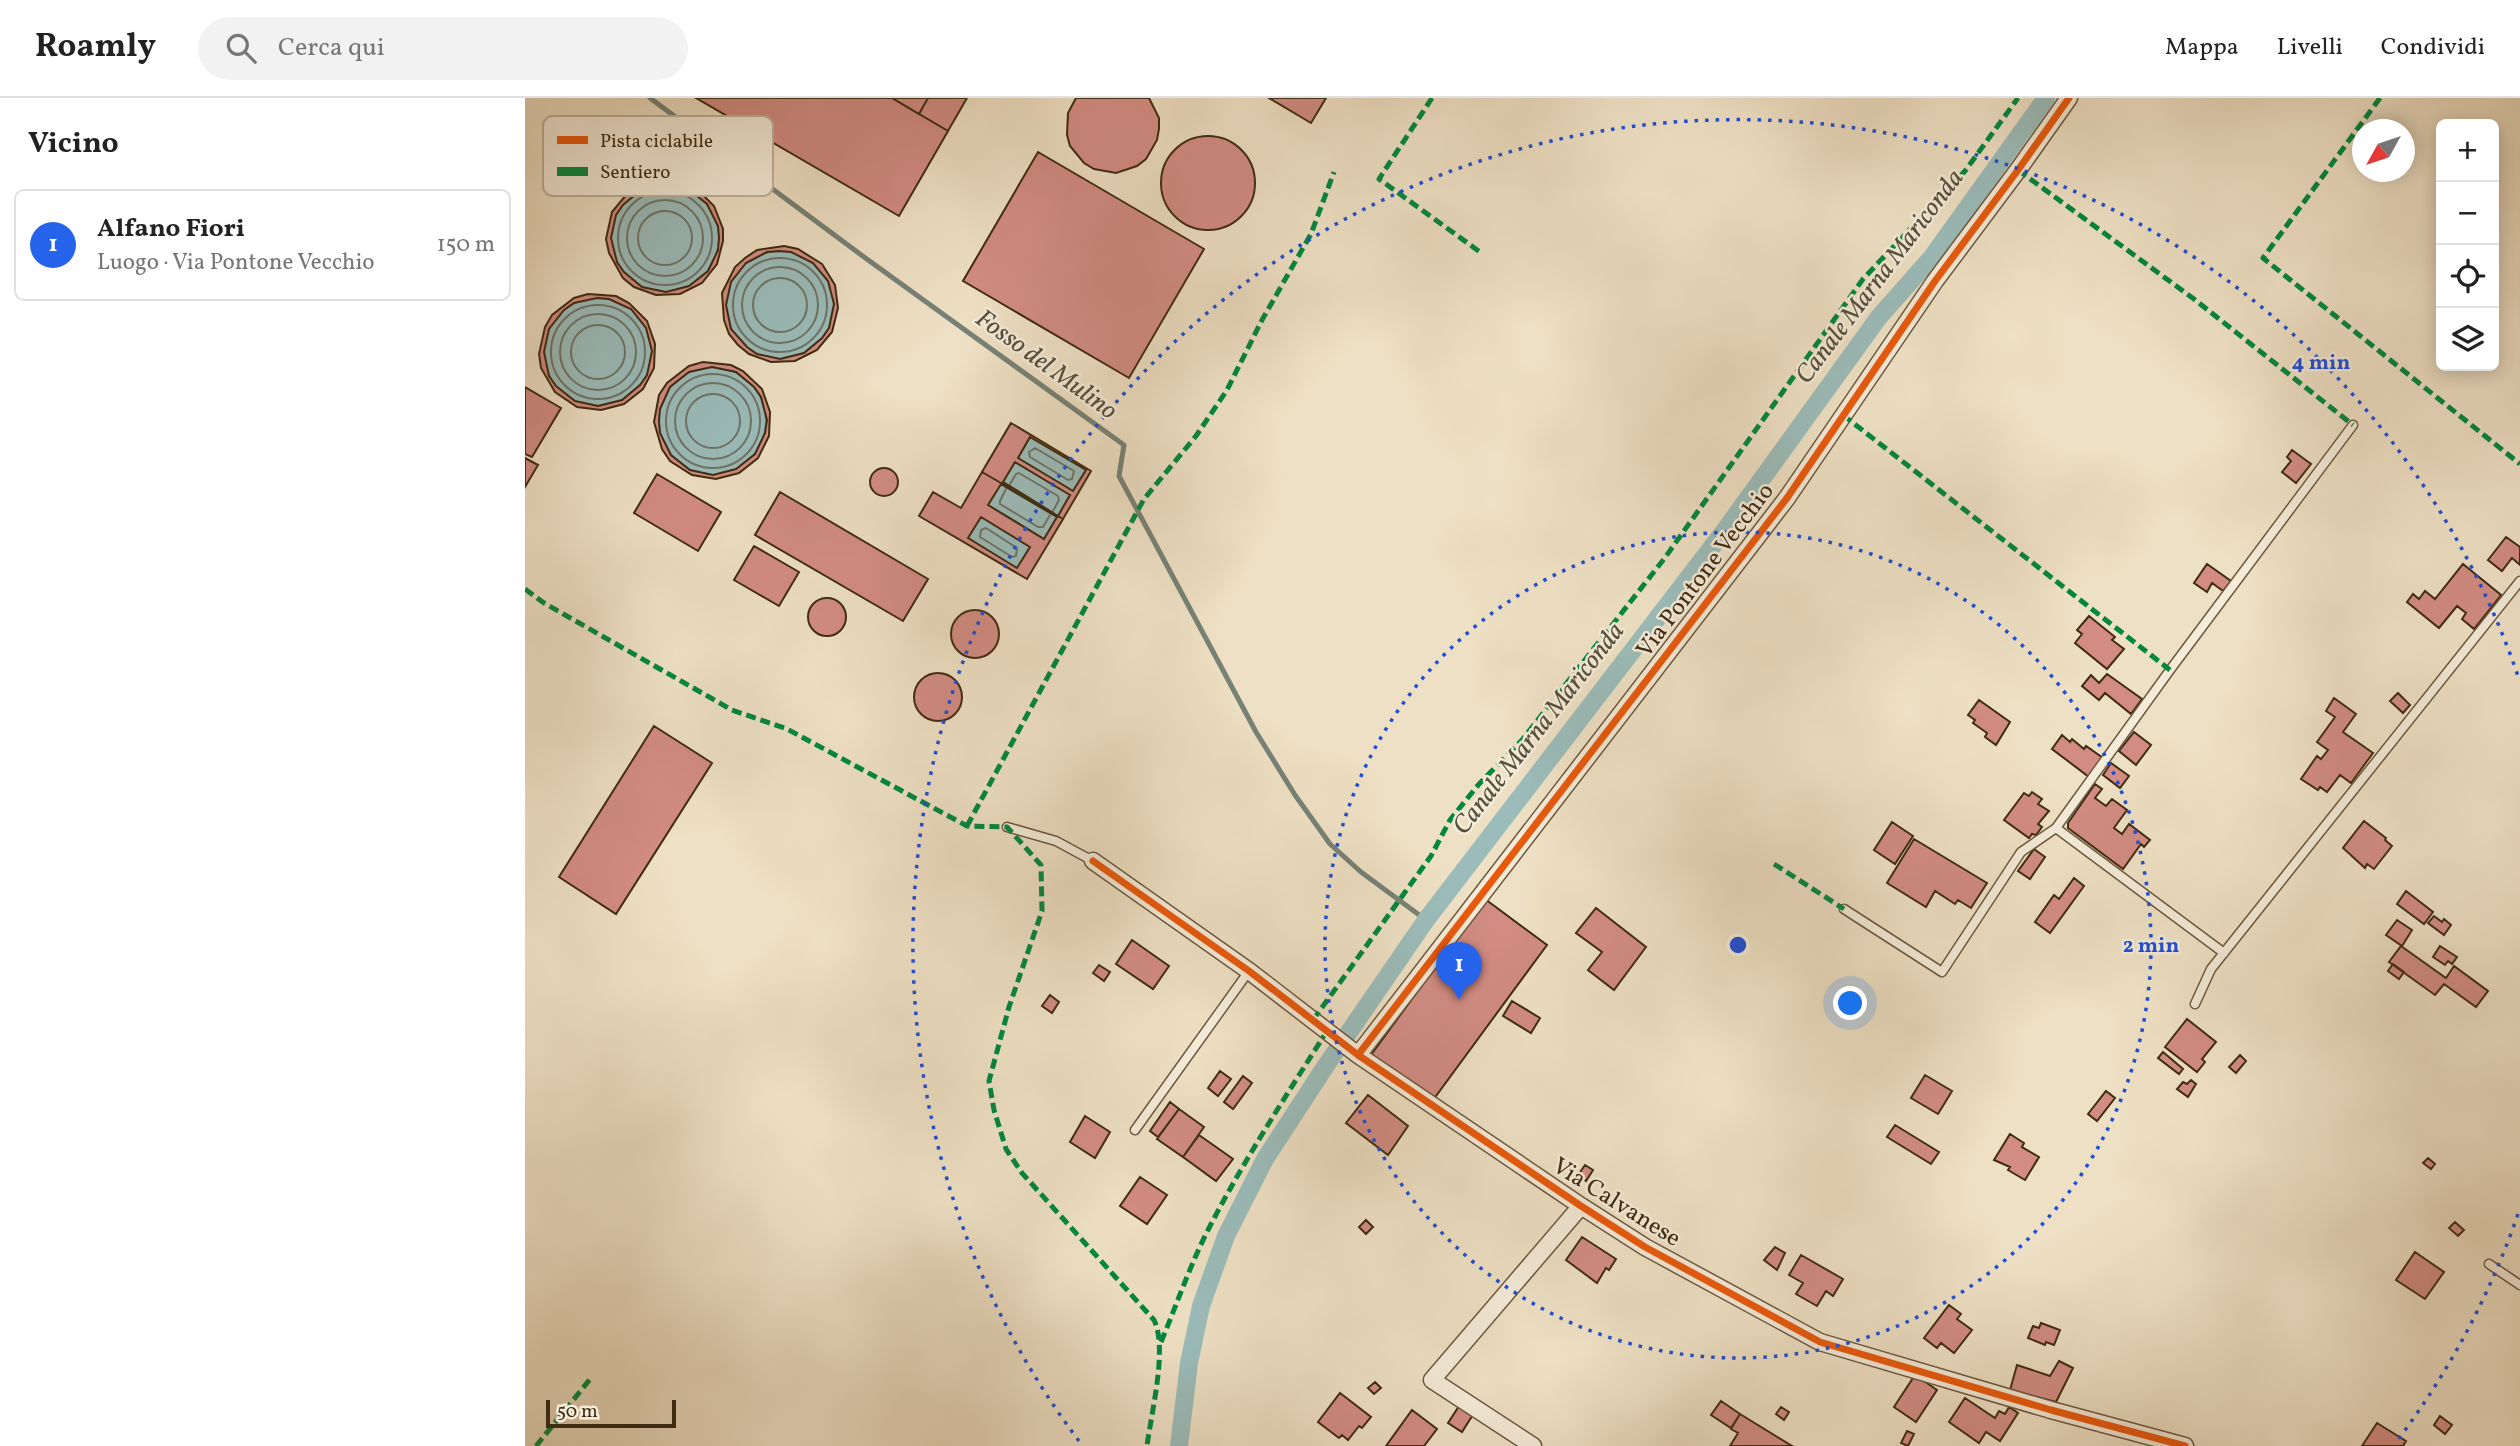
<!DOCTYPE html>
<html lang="it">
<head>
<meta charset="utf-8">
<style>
  :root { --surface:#fff; --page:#f2f2f2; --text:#222; --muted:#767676; --line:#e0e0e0; --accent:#2563eb }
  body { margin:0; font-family:Vollkorn,serif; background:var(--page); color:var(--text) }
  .controls { position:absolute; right:21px; top:21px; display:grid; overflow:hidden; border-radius:10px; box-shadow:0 4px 18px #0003 }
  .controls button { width:63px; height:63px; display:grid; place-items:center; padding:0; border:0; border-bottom:2px solid var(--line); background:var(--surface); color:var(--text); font:35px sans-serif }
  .compass { position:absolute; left:1827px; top:21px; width:63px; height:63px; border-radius:50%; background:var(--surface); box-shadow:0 4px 18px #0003; rotate:230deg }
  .scale { position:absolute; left:21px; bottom:18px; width:130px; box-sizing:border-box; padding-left:7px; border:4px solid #402c11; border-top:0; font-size:19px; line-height:24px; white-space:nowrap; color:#402c11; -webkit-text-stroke:5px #f4ebd9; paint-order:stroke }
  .you { position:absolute; left:1326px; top:906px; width:24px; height:24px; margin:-18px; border:5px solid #fff; border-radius:50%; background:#1a73e8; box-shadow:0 0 0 10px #1a73e833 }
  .badge { display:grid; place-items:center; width:46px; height:46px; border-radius:50%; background:var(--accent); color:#fff; font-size:23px; font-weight:700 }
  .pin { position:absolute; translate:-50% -58px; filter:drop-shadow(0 2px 4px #0008) }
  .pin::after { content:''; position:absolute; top:37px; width:24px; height:21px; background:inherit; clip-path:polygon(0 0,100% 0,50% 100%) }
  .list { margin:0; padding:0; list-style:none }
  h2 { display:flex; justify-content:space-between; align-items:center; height:91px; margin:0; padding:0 28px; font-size:30px }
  h2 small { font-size:23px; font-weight:400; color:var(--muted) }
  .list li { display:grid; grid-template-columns:46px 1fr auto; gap:21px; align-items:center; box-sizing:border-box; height:112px; margin:0 14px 14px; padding:0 14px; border:2px solid var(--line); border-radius:10px }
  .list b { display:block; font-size:26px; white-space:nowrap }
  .list p { margin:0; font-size:23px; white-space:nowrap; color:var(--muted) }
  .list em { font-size:23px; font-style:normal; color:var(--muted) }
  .icon { flex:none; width:38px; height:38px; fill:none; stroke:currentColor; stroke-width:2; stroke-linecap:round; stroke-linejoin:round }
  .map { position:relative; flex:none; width:1995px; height:1348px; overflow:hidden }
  header { display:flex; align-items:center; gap:42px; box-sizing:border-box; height:98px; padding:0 35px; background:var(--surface); border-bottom:2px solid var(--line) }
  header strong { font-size:33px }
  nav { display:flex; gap:38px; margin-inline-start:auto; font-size:24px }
  .search { width:490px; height:63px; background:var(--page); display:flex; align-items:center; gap:18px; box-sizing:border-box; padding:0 24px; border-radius:38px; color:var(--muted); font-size:26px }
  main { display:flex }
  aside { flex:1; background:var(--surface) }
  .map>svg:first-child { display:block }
  .water { fill:#9bbcba; stroke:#778276; stroke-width:2 }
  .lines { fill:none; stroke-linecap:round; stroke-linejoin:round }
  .shore { stroke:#6e7466; stroke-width:2 }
  .stream { stroke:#778276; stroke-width:5 }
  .canal { stroke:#9bbcba; stroke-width:18 }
  .building { fill:#d28c83; stroke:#402c11; stroke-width:2; fill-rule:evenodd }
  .lane-casing { stroke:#6c593e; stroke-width:11 }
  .street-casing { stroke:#6c593e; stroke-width:19 }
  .lane { stroke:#f4ebd9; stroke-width:8 }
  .street { stroke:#f4ebd9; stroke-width:16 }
  .quiet { stroke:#00873e; stroke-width:5; stroke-dasharray:10 5; stroke-linecap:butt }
  .cycleway-casing { stroke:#f4ebd9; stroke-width:11 }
  .cycleway { stroke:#e8590c; stroke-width:7 }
  .ring { fill:none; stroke:#1d4ed8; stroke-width:3.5; stroke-dasharray:3.5 7 }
  .labels { text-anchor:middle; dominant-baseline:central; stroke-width:5; stroke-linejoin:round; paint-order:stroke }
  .street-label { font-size:24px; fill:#402c11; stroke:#f4ebd9 }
  .water-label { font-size:26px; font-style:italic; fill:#57503b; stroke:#f4ebd9 }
  .key { fill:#f4ebd9; stroke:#beb29d; stroke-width:2 }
  .key-label { font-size:19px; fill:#402c11 }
  .centre { fill:#1d4ed8; stroke:#f4ebd9; stroke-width:3.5 }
  .ring-label { font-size:21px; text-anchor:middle; font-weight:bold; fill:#1d4ed8; stroke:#f4ebd9; stroke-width:5; stroke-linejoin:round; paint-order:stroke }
</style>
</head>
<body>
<header>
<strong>Roamly</strong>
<div class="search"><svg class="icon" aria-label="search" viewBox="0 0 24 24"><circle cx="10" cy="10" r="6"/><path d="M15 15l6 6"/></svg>Cerca qui</div>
<nav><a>Mappa</a><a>Livelli</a><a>Condividi</a></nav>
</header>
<main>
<aside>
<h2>Vicino<small></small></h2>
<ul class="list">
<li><span class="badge">1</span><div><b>Alfano Fiori</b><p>Luogo · Via Pontone Vecchio</p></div><em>150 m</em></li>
</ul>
</aside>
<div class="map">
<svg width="1995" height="1348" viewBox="0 0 1995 1348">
  <rect width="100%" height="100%" fill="#eee0c4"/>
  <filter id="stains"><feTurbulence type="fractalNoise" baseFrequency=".00286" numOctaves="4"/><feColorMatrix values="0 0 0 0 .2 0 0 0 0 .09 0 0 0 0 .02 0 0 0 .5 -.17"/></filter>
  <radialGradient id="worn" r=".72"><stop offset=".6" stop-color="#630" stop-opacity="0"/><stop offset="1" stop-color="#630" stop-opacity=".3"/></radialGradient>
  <path class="water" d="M86 140a54 54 0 1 1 108 0a54 54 0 1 1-108 0Z
    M201 207a54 54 0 1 1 108 0a54 54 0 1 1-108 0Z
    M19 254a54 54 0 1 1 108 0a54 54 0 1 1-108 0Z
    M133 323a54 54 0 1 1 108 0a54 54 0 1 1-108 0Z
    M505,339L561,372L548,393L493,360Z
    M490,364L545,397L533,418L478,384Z
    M476,386L532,419L519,441L463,407Z
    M456,419L505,449L492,470L443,440Z"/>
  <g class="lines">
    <path class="shore" d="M93 140a47 47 0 1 1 94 0a47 47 0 1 1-94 0Z
      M102 140a38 38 0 1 1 76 0a38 38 0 1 1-76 0Z
      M113 140a27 27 0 1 1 54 0a27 27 0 1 1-54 0Z
      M208 207a47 47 0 1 1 94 0a47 47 0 1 1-94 0Z
      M217 207a38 38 0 1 1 76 0a38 38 0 1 1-76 0Z
      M228 207a27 27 0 1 1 54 0a27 27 0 1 1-54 0Z
      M26 254a47 47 0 1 1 94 0a47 47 0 1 1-94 0Z
      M35 254a38 38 0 1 1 76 0a38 38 0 1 1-76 0Z
      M46 254a27 27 0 1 1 54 0a27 27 0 1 1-54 0Z
      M141 323a47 47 0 1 1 94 0a47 47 0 1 1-94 0Z
      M150 323a38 38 0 1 1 76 0a38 38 0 1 1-76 0Z
      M161 323a27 27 0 1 1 54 0a27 27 0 1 1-54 0Z
      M510,350L549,373L547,381L543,382L505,359L504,354Z
      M485,386L491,376L494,375L533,398L534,402L528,413
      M481,391L475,403V406L513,429H518L525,417
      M461,430L492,450L491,458L487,459L455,439L456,432Z"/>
    <path class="stream" d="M125,0L339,159L599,347L594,378L731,634L770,697L805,746L836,774L901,822"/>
    <path class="canal" d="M654,1348L664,1265L676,1208L701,1138L740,1061L800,969L901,822L1200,432L1354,219L1407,159L1521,0"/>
  </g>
  <path class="building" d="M171,0H367L423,33L374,118Z
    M367,0H403L394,16Z
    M403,0H442L423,33L394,16Z
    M551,0H624L634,20V31L632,42L621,61L612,68L591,75L569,71L559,65L545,48L542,37L543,15Z
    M744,0H801L786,25Z
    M636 85a47 47 0 1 1 94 0a47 47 0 1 1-94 0Z
    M513,54L679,151L604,280L438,183Z
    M131,81H145L171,90L189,108L198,131V143L192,166L177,185L155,196L131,197L109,189L98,180L84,155L81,141L87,114L105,92ZM140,86L163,91L182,106L193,128L194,140L193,152L183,173L164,188L141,194L117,189L99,174L92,164L86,140L91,117L98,107L117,91Z
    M259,148L273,151L297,166L310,187L313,210L307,234L292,252L270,263L246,264L224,256L213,247L204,236L199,222L197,195L210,169L220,160L232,152ZM254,153L266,154L288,165L303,183L309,206L304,230L297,240L279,255L255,261L232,256L222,249L206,231L201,207L206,184L221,165L242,154Z
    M63,196L91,198L104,205L122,223L130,246L129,270L118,291L99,306L76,312L52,309L30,294L16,270L14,256L20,229L27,217L49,200ZM72,200L84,201L106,211L121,230L127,253L122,277L115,287L97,302L73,308L50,303L31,288L24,278L19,254L24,231L39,212L49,205Z
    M178,264L206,267L218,273L237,291L245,314L244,338L233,360L214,375L191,381L167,377L145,363L137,351L129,324L134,297L142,285L164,268ZM187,269L211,274L229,289L236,299L242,322L240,335L230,356L211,371L188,377L165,372L146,357L135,335L134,323L135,311L145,289L164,274Z
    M0,289L36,310L7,359L0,356Z
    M486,325L566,373L538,421L457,374ZM505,339L561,372L548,393L493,360ZM490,364L545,397L533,418L478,384Z
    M1767,352L1786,366L1771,385L1757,374L1766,363L1762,359Z
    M0,360L13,367L0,389Z
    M345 384a14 14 0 1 1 28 0a14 14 0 1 1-28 0Z
    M457,374L538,421L502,481L394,418L408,394L436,410ZM476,386L532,419L519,441L463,407ZM456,419L505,449L492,470L443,440Z
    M132,376L196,414L173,453L109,415Z
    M255,394L403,481L378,523L230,437Z
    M1981,439L1995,449V467L1987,460L1977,473L1963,462Z
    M229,448L274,474L254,508L209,482Z
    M1682,466L1706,483L1698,493L1687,485L1682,494L1669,485Z
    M1938,466L1976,497L1949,531L1937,521L1941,515L1932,508L1914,530L1882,504L1888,496L1894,501L1900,493L1910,501Z
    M283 519a19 19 0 1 1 38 0a19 19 0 1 1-38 0Z
    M426 536a24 24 0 1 1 48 0a24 24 0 1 1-48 0Z
    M1564,518L1590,539L1587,542L1599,551L1582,571L1550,545L1557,536L1552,532Z
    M389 599a24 24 0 1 1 48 0a24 24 0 1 1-48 0Z
    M1582,576L1617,601L1606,616L1580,595L1574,602L1557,588L1566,577L1574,585Z
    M1873,595L1885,607L1878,615L1865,603Z
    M1809,600L1831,616L1818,634L1848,655L1826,685L1815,677L1802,694L1795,689L1793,692L1776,681L1792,658L1796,661L1803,652L1792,644L1810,619L1801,613Z
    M1454,602L1485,624L1471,647L1460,639L1462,635L1448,625L1450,622L1443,617Z
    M129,628L187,665L91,816L34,779Z
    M1609,634L1626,647L1611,667L1594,653Z
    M1537,637L1545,644L1547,641L1559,651L1561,648L1578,660L1564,679L1527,651Z
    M1586,665L1604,678L1595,690L1578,677Z
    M1570,686L1577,691L1570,700L1581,708L1587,701L1602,712L1589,730L1597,736L1604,726L1625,742L1619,749L1616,746L1598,771L1543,730V725Z
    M1507,694L1517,701L1513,706L1524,713L1513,726L1517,729L1511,737L1507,736L1504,740L1479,722L1499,695L1504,698Z
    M1839,723L1861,740L1860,742L1867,748L1849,771L1842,766L1840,770L1818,750Z
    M1367,724L1388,738L1370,766L1349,752Z
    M1389,741L1462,785L1446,810L1433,802L1430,806L1410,793L1401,809L1362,785Z
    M1509,751L1520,759L1505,781L1493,773Z
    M1549,780L1559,788L1525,835L1510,824L1529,797L1534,801Z
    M1881,793L1908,814L1899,826L1872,806Z
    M960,801L1022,847L908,1002L846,957Z
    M1071,810L1121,849L1089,892L1063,872L1077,854L1051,835Z
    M1909,818L1917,824L1919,821L1926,827L1919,837L1903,825Z
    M1872,822L1887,832L1877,848L1861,837Z
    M607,842L644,868L628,891L591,866Z
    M1876,848L1921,880L1929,868L1963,893L1951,909L1919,886L1910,897L1864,864Z
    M1915,848L1932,859L1927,866L1923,863L1920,867L1908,859Z
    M1868,866L1879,874L1874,881L1863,873Z
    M574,867L585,874L579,883L568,875Z
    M525,897L534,904L527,915L517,908Z
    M987,903L1015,920L1006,935L978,918Z
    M1662,921L1691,944L1677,961L1680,964L1672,974L1640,949Z
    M1638,954L1658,971L1654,976L1633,960Z
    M1715,957L1721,963L1711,975L1704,969Z
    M695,973L706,981L693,998L683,990Z
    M1400,977L1427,993L1413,1016L1386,1000Z
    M718,978L727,985L708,1011L699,1004Z
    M1666,982L1671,986L1663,999L1652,991L1658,984L1662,986Z
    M1581,993L1590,1000L1572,1023L1563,1016Z
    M843,997L883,1028L863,1057L821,1025Z
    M645,1004L654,1011L633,1039L625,1033Z
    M654,1011L679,1029L658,1059L632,1041Z
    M560,1018L585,1034L570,1060L545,1044Z
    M1370,1027L1414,1054L1406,1066L1362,1039Z
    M1485,1036L1499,1045L1497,1049L1514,1059L1500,1082L1483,1072L1485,1069L1469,1062Z
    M674,1037L708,1061L691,1083L658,1059Z
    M1903,1060L1910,1066L1906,1071L1898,1065Z
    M1060,1067L1068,1072L1061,1083L1053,1077Z
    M615,1079L642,1097L622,1126L595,1108Z
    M841,1122L848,1129L841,1136L834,1129Z
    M1930,1124L1939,1132L1933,1138L1924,1130Z
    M1057,1139L1091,1161L1084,1172L1081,1170L1072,1185L1041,1162Z
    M1250,1149L1260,1155L1252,1172L1239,1162Z
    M1890,1154L1919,1174L1900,1201L1871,1182Z
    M1276,1157L1318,1181L1308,1198L1301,1193L1292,1208L1271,1196L1278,1185L1264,1177Z
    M1424,1207L1436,1216L1432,1221L1447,1232L1429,1255L1416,1245L1412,1250L1399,1240Z
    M1516,1225L1535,1232L1529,1247L1521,1244L1520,1247L1503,1240L1508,1228L1514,1230Z
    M1534,1263L1548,1270L1531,1304L1485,1292L1492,1267L1525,1278Z
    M1390,1277L1412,1292L1391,1324L1369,1309Z
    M850,1284L856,1290L849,1296L843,1290Z
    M815,1295L846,1319L837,1330L834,1328L823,1342L817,1337L814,1340L793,1324Z
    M1440,1300L1470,1320L1474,1313L1480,1316L1484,1309L1493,1315L1475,1343L1461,1334L1454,1345L1424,1324Z
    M1196,1303L1215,1316L1206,1330L1186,1317Z
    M936,1305L949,1315L937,1334L923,1325Z
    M1256,1309L1264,1314L1259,1322L1251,1316Z
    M887,1312L912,1331L899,1348H861Z
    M1215,1316L1267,1348H1205L1213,1335L1206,1331Z
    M1915,1318L1927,1327L1920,1336L1909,1327Z
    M1852,1325L1881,1343L1878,1348H1837Z
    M1382,1333L1389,1336L1383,1348L1376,1345Z"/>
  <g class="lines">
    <g class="lane-casing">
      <path id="lane" d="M482,729L531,743L568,763
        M1531,730L1645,572L1828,327
        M1319,811L1417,874L1496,754L1531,730L1699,855
        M1670,906L1686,871L1995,483
        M610,1032L724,873
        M1964,1166L1995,1187"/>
    </g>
    <g class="street-casing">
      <path id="street" d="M568,763L724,873L833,957L1056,1108L1120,1149L1295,1244L1526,1312L1660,1348
        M833,957L1262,400L1410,183L1493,72L1544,0
        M1008,1348L907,1282L1056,1108"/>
    </g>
    <use href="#lane" class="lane"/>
    <use href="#street" class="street"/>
    <path class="quiet" d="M907,0L854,81L955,154
      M1855,0L1738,160L1995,366
      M1493,72L1669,201L1828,327
      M1318,317L1645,572
      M0,491L19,505L207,612L262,631L442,728L482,729L516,767L517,813L484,909L464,983L469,1012L481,1051L497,1075L629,1222C643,1250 626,1316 622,1348
      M442,728L619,401L671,338L702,292L737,222L786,136L809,74
      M1249,766L1319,811
      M788,922L906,758L925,722L954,686L997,642L1139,461L1338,181L1440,73L1493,0
      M636,1244C652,1206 665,1167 684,1130C719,1062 761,998 802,933
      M11,1348L66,1280"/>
    <g class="cycleway-casing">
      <path id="cycleway" d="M568,763L724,873L833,957L1056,1108L1120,1149L1295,1244L1526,1312L1660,1348
        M833,957L1262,400L1410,183L1493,72L1544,0"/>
    </g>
    <use href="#cycleway" class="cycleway"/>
  </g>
  <g class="ring">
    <circle cx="1213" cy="847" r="413"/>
    <path d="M1993 1116A825 825 0 0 1 1872 1343M554 1343A825 825 0 1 1 1993 578"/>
  </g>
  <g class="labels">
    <g class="street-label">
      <text transform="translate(1181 473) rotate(-53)">Via Pontone Vecchio</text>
      <text transform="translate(1091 1105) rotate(32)">Via Calvanese</text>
    </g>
    <g class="water-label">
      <text transform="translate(1355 179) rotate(-53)">Canale Marna Mariconda</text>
      <text transform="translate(521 267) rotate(36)">Fosso del Mulino</text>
      <text transform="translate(1014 631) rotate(-52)">Canale Marna Mariconda</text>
    </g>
  </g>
  <rect x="18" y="18" width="230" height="80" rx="10" class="key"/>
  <rect x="32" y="38" width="31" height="8" fill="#e8590c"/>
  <rect x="32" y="69" width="31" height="9" fill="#00873e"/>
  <g class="key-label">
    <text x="75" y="49">Pista ciclabile</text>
    <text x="75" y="80">Sentiero</text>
  </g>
  <circle cx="1213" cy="847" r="10" class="centre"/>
  <g class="ring-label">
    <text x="1796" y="271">4 min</text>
    <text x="1626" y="854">2 min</text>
  </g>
  <rect width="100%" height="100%" filter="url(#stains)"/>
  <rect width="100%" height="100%" fill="url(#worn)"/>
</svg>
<div class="controls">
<button>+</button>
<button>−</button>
<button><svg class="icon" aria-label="locate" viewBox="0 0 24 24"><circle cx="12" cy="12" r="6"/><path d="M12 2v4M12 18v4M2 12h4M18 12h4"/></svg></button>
<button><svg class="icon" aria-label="layers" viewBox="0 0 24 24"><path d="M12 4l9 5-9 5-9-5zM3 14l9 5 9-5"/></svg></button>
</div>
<svg class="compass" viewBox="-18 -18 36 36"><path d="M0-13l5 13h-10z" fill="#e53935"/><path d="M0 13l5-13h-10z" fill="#767676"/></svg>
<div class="scale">50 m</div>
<div class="you"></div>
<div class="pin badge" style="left:934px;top:902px">1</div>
</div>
</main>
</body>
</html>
